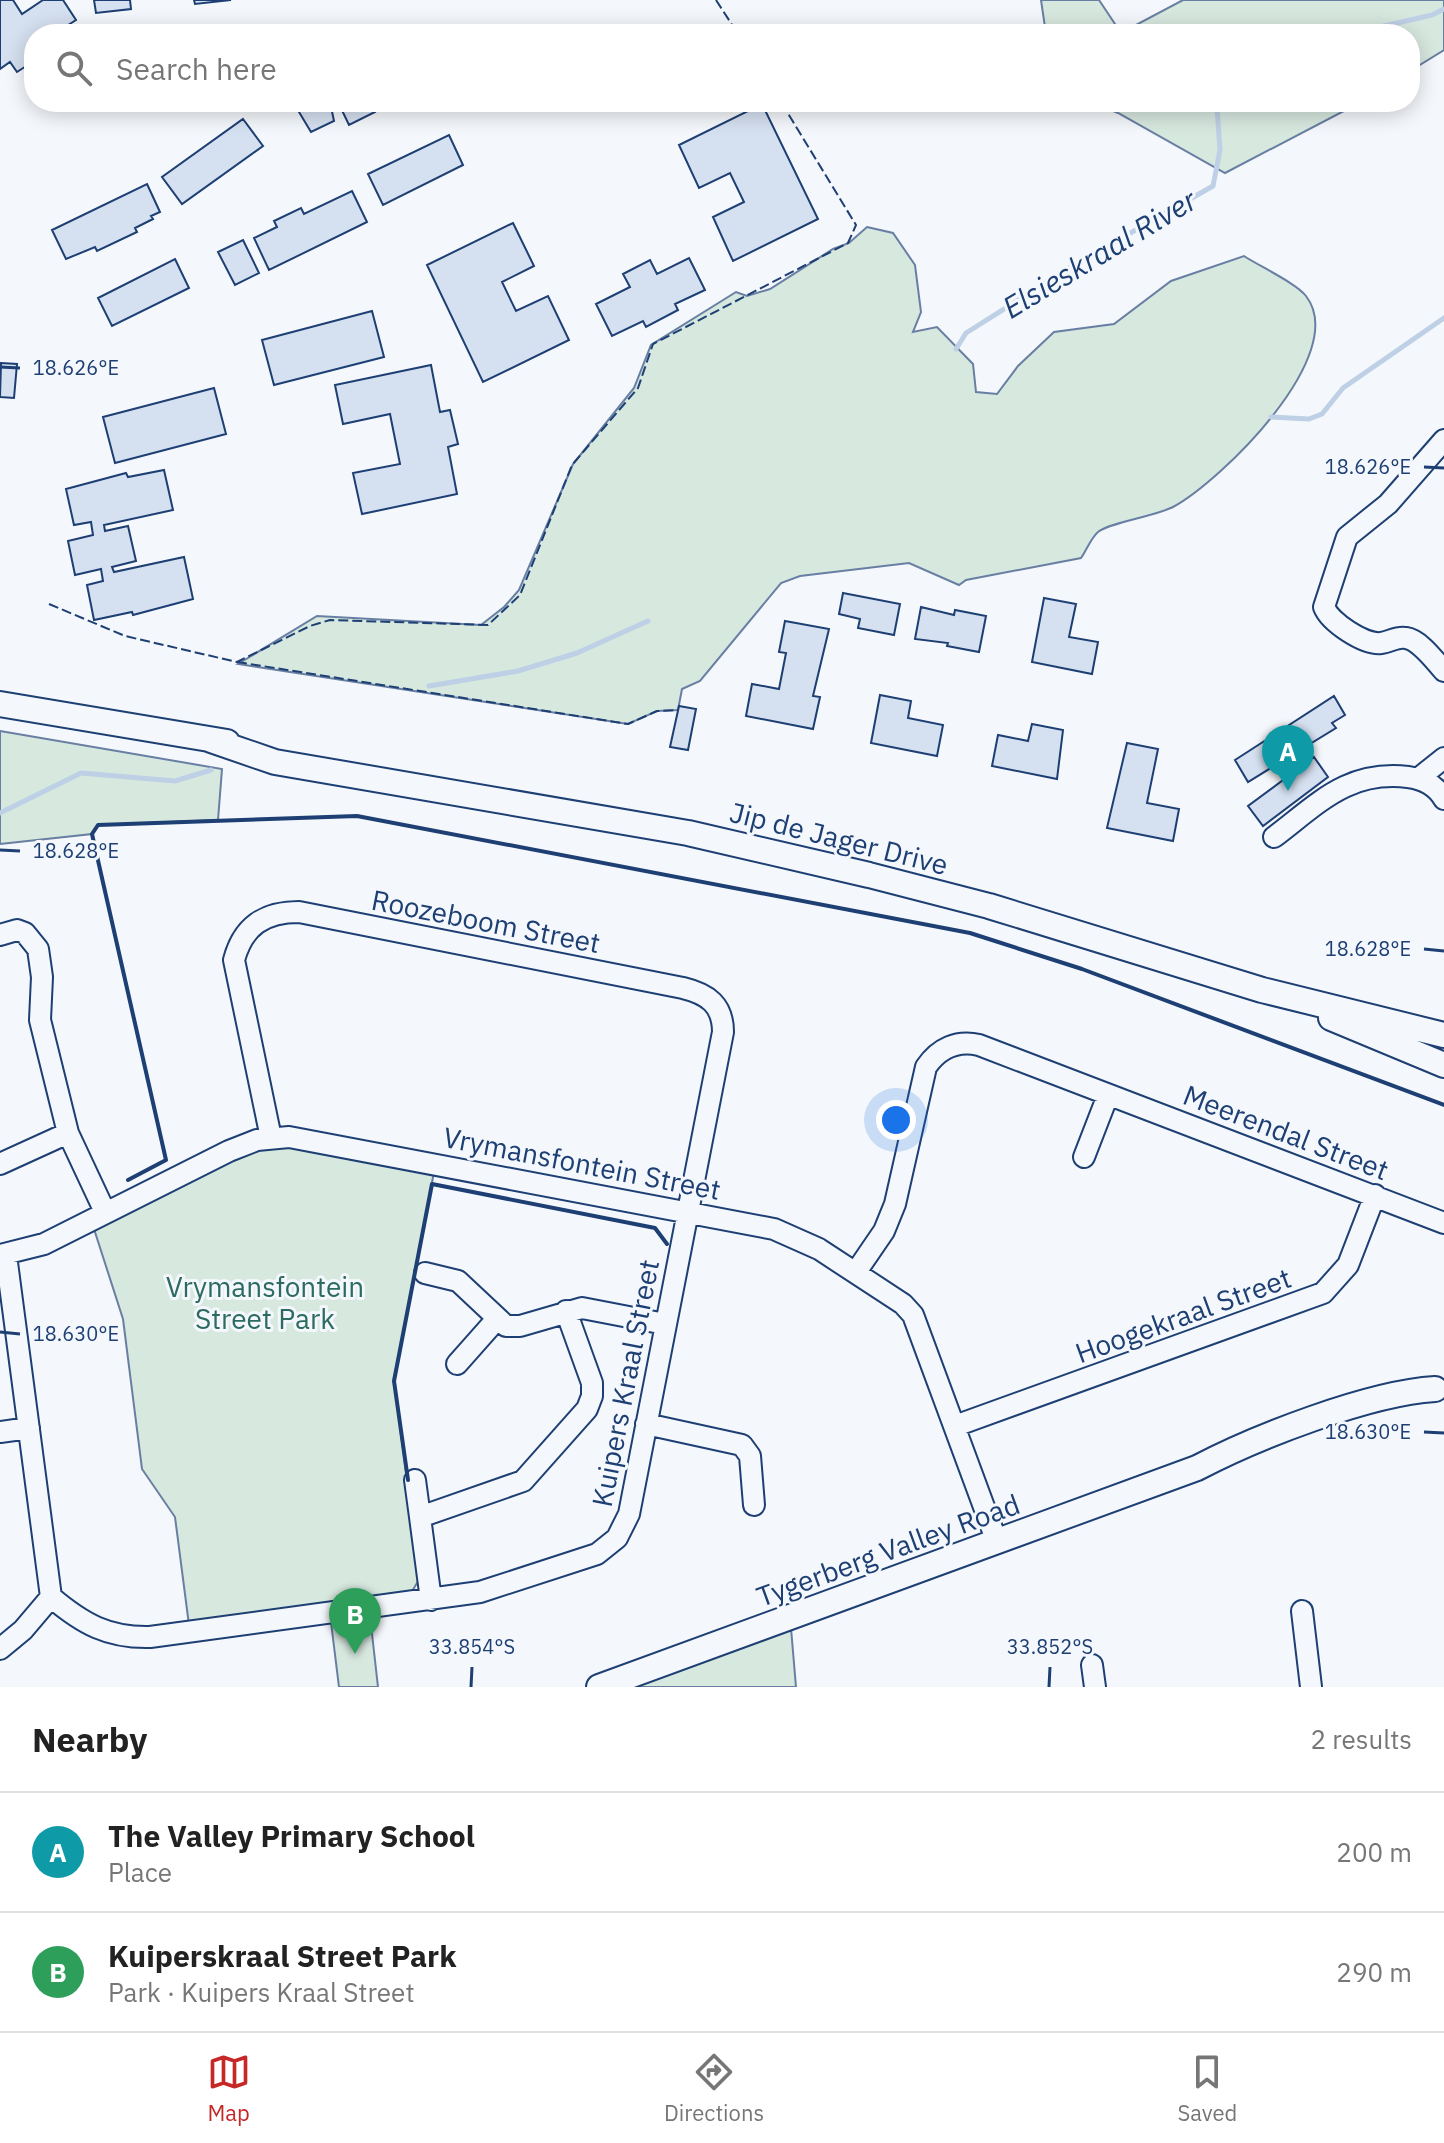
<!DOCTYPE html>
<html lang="en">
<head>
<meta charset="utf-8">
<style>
  :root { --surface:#fff; --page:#f6f6f6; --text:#222; --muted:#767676; --line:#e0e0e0; --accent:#c62828 }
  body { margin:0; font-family:"IBM Plex Sans",sans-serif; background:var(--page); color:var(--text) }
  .you { position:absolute; left:896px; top:1120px; width:28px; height:28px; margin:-20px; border:6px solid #fff; border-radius:50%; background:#1a73e8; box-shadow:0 0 0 12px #1a73e833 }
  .badge { display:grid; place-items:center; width:52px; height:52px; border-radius:50%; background:var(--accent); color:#fff; font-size:26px; font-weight:700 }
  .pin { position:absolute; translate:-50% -66px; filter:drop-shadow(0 2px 4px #0008) }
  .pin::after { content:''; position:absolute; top:42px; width:28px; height:24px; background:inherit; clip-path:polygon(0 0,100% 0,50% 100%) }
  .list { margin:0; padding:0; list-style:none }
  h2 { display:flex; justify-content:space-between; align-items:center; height:104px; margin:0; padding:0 32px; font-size:34px }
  h2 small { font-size:26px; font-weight:400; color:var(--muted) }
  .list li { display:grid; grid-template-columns:52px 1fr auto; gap:24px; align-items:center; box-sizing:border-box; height:120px; padding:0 32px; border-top:2px solid var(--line) }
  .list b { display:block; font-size:30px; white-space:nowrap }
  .list p { margin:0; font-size:26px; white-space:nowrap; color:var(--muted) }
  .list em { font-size:26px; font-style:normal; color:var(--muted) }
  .icon { flex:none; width:44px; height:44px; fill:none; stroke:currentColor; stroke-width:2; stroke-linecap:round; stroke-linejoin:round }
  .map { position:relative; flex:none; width:1444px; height:1687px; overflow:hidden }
  .search { position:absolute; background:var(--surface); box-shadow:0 4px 20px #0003; left:24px; right:24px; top:24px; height:88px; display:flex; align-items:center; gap:20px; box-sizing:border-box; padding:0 28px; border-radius:32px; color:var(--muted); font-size:30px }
  .sheet { height:344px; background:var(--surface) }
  nav { display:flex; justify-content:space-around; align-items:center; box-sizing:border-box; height:112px; border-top:2px solid var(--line); background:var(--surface); font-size:22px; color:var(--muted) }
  nav a { display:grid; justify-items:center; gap:4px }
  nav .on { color:var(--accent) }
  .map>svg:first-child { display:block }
  .green { fill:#d7e8df; stroke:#687fa3; stroke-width:2 }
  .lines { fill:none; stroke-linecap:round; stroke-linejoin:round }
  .stream { stroke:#bed0e5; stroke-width:5 }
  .building { fill:#d5e0f0; stroke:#1d3f73; stroke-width:2 }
  .minor-casing { stroke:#1d3f73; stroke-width:24 }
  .major-casing { stroke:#1d3f73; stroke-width:28 }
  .minor { stroke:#f4f7fb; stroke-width:20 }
  .major { stroke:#f4f7fb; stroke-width:24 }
  .fence { stroke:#1d3f73; stroke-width:2; stroke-dasharray:10 4; stroke-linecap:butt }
  .wall { stroke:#1d3f73; stroke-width:4 }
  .ticks { fill:none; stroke:#1d3f73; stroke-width:3 }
  .labels { text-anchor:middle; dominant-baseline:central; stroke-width:6; stroke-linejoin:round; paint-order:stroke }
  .street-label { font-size:28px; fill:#1d3f73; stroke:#f4f7fb }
  .park-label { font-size:28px; fill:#2c6c60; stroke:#f4f7fb }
  .water-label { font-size:30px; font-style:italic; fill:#1d3f73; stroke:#f4f7fb }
  .ticks-label { font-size:20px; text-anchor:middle; fill:#1d3f73; stroke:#f4f7fb; stroke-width:6; stroke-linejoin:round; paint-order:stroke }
</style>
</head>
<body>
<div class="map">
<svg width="1444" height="1687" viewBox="0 0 1444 1687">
  <rect width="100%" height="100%" fill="#f4f7fb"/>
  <path class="green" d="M1041,0H1099L1121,33L1183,0H1444V50L1410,71V34H1046Z
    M1092,102H1361L1225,173L1118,113Z
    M867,227L893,233L915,265L921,312L913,332L937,327L973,364L976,392L997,394L1018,366L1054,332L1114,324L1171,281L1244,256C1259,266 1296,283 1306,296C1351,354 1221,481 1173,507C1156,516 1108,523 1098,532C1091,538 1086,551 1081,558L966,580L959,585L909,563L800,576L781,583L700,681L682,689L678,710L657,711L628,724L238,664L317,616L481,625L504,607L519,590L573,464L634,388L651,345L736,292L747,296L770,289L833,249L849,243Z
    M0,731L222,769L218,820L98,825L92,834L0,844Z
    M290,1145L434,1172L394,1381L420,1578L411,1593L189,1625L175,1517L142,1469L123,1319L94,1229C155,1198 221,1151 290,1145Z
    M370,1616L378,1687H339L331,1622Z
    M791,1628L796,1687H626Z"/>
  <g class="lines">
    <path class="stream" d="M1349,34L1432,15L1444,9
      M956,349L966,333L1069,268L1213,186L1220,150L1217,108L1226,102
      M1271,417L1309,419L1322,414L1343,388L1444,318
      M429,686L518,671L577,653L648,621
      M0,813L81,773L175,781L211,770"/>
  </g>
  <path class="building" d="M0,0H13L22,14L43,0H63L76,20L54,34H34V61L17,72L10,62L0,69Z
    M94,0H130L131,9L96,13Z
    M194,0H231L195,4Z
    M293,102H330L334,121L311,132Z
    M338,102H371L375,112L349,125Z
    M762,104L818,219L733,261L713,217L744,202L730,173L699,188L679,145Z
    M243,119L263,146L182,204L162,177Z
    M449,135L463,165L383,205L368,174Z
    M147,184L160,212L151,216L153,219L135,228L137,232L97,251L95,247L66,259L52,230Z
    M352,191L367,222L269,270L254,238L277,227L274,221L301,208L304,214Z
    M513,223L534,266L502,282L516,311L548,296L569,340L483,382L427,265Z
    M243,240L259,273L235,285L218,252Z
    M689,258L705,290L675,304L678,310L646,327L643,321L612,336L596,304L630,287L623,274L650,260L657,274Z
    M175,259L189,288L112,326L98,298Z
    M372,311L384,357L274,385L262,340Z
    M1,363L17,364L14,398L0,397Z
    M431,365L440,412L450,410L458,444L448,447L457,494L362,514L353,473L400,464L390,414L343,424L335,385Z
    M214,388L226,434L115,463L103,417Z
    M164,470L173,510L104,525L105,531L128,526L136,561L112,567L114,572L184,557L193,599L133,615L132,612L94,620L87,585L103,581L101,569L75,575L68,541L93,535L91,522L74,525L66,489L126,473L128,477Z
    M843,593L900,604L894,635L858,628L860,619L839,614Z
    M1044,598L1076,604L1069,637L1098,642L1092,674L1032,662Z
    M921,607L954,615L955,610L986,616L979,652L947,646L948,643L915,639Z
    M785,621L829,629L813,696L820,697L813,729L746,716L752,684L779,689L786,653L779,652Z
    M880,695L911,701L908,718L943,725L937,756L871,743Z
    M1334,696L1345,715L1332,723L1336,728L1248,782L1235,760Z
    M679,706L696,709L688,750L670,747Z
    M1032,724L1063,730L1057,779L992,766L998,735L1028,741Z
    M1127,743L1158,749L1147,803L1179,809L1173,841L1107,828Z
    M1314,757L1328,777L1263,826L1248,806Z"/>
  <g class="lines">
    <g class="minor-casing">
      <path id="minor" d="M1444,440L1388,504L1347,537L1324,607C1330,622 1364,645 1381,643C1390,642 1397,636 1406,638C1420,640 1435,661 1444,671
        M1419,778L1444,758
        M1274,837C1319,803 1348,770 1408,777C1424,779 1436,785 1444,799
        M0,935L17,930L25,933L38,949L42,977L40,1020L68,1133L105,1212
        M1084,1157L1108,1095
        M0,1164L68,1133
        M0,1255L44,1244L229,1151L257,1140L289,1137L774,1229L819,1249L903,1304L913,1315L997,1542
        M6,1255L51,1597C83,1624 108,1638 150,1637L480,1592L597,1554L617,1538L629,1514L723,1032C723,1005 708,994 683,988L299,912C264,912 243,926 234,960L271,1138
        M856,1272L884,1231L895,1204L926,1067C939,1048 957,1040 979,1045L1444,1223
        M425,1273L458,1281L506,1326H520L582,1308L665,1324
        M457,1364L496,1320
        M646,1424L742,1445L750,1456L754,1505
        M955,1426L1323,1293L1348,1265L1375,1195
        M0,1432L29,1428
        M415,1480L420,1517
        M431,1600L420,1517L523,1481L587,1409L592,1396V1383L566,1311
        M1302,1611L1311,1687
        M0,1649L23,1630L51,1597
        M1092,1665L1095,1687"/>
    </g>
    <g class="major-casing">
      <path id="major" d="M0,704L227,742
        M211,740L275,762L688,833L869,875L989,906L1262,990L1444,1035
        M1331,1018L1444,1065
        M599,1687L1197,1468C1256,1437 1369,1393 1435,1389"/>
    </g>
    <use href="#minor" class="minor"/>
    <use href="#major" class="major"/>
    <path class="fence" d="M716,0L738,34
      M49,604L125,636L237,662L310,626L330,620L488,625L520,595L572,465L638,388L653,344L848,243L856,225L781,102
      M237,662L628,724L657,711L678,710"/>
    <path class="wall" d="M128,1180L166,1160L92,834L98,825L357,816L970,933L1082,969L1444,1105
      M408,1480L394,1381L432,1184L655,1228L667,1244"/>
  </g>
  <path class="ticks" d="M0,367L20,368M1424,467L1444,468M0,850L20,851M1424,949L1444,951M0,1332L20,1334M1424,1432L1444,1433M471,1687L472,1667M1049,1687L1050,1667"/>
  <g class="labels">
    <g class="street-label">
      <text transform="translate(839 838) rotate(14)">Jip de Jager Drive</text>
      <text transform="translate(486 921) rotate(11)">Roozeboom Street</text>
      <text transform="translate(1286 1132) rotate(21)">Meerendal Street</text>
      <text transform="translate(582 1163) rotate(11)">Vrymansfontein Street</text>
      <text transform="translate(1183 1315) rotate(-20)">Hoogekraal Street</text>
      <text transform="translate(625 1383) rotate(-79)">Kuipers Kraal Street</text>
      <text transform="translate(888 1550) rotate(-20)">Tygerberg Valley Road</text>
    </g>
    <g class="park-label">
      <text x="265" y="1286">Vrymansfontein<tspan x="265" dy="32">Street Park</tspan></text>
    </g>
    <g class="water-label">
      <text transform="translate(1099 253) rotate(-31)">Elsieskraal River</text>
    </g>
  </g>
  <g class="ticks-label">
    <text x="76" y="375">18.626°E</text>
    <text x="1368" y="474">18.626°E</text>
    <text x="76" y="858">18.628°E</text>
    <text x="1368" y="956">18.628°E</text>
    <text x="76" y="1341">18.630°E</text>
    <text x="1368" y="1439">18.630°E</text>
    <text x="472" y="1654">33.854°S</text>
    <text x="1050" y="1654">33.852°S</text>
  </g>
</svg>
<div class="you"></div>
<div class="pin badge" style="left:1288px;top:791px;background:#0f9aa8">A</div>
<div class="pin badge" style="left:355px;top:1654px;background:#2e9e5b">B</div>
<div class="search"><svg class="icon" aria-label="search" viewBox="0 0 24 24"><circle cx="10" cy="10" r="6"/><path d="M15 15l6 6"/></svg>Search here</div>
</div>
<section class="sheet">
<h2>Nearby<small>2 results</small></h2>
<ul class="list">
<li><span class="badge" style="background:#0f9aa8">A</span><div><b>The Valley Primary School</b><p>Place</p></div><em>200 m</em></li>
<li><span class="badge" style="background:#2e9e5b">B</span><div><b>Kuiperskraal Street Park</b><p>Park · Kuipers Kraal Street</p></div><em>290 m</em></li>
</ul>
</section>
<nav>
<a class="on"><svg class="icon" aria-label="map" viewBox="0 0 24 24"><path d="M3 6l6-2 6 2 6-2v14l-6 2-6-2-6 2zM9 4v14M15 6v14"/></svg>Map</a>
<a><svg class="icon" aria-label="directions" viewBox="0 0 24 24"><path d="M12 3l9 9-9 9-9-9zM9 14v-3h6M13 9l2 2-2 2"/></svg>Directions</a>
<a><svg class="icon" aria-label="saved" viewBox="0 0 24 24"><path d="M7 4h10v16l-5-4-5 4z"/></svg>Saved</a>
</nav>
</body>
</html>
